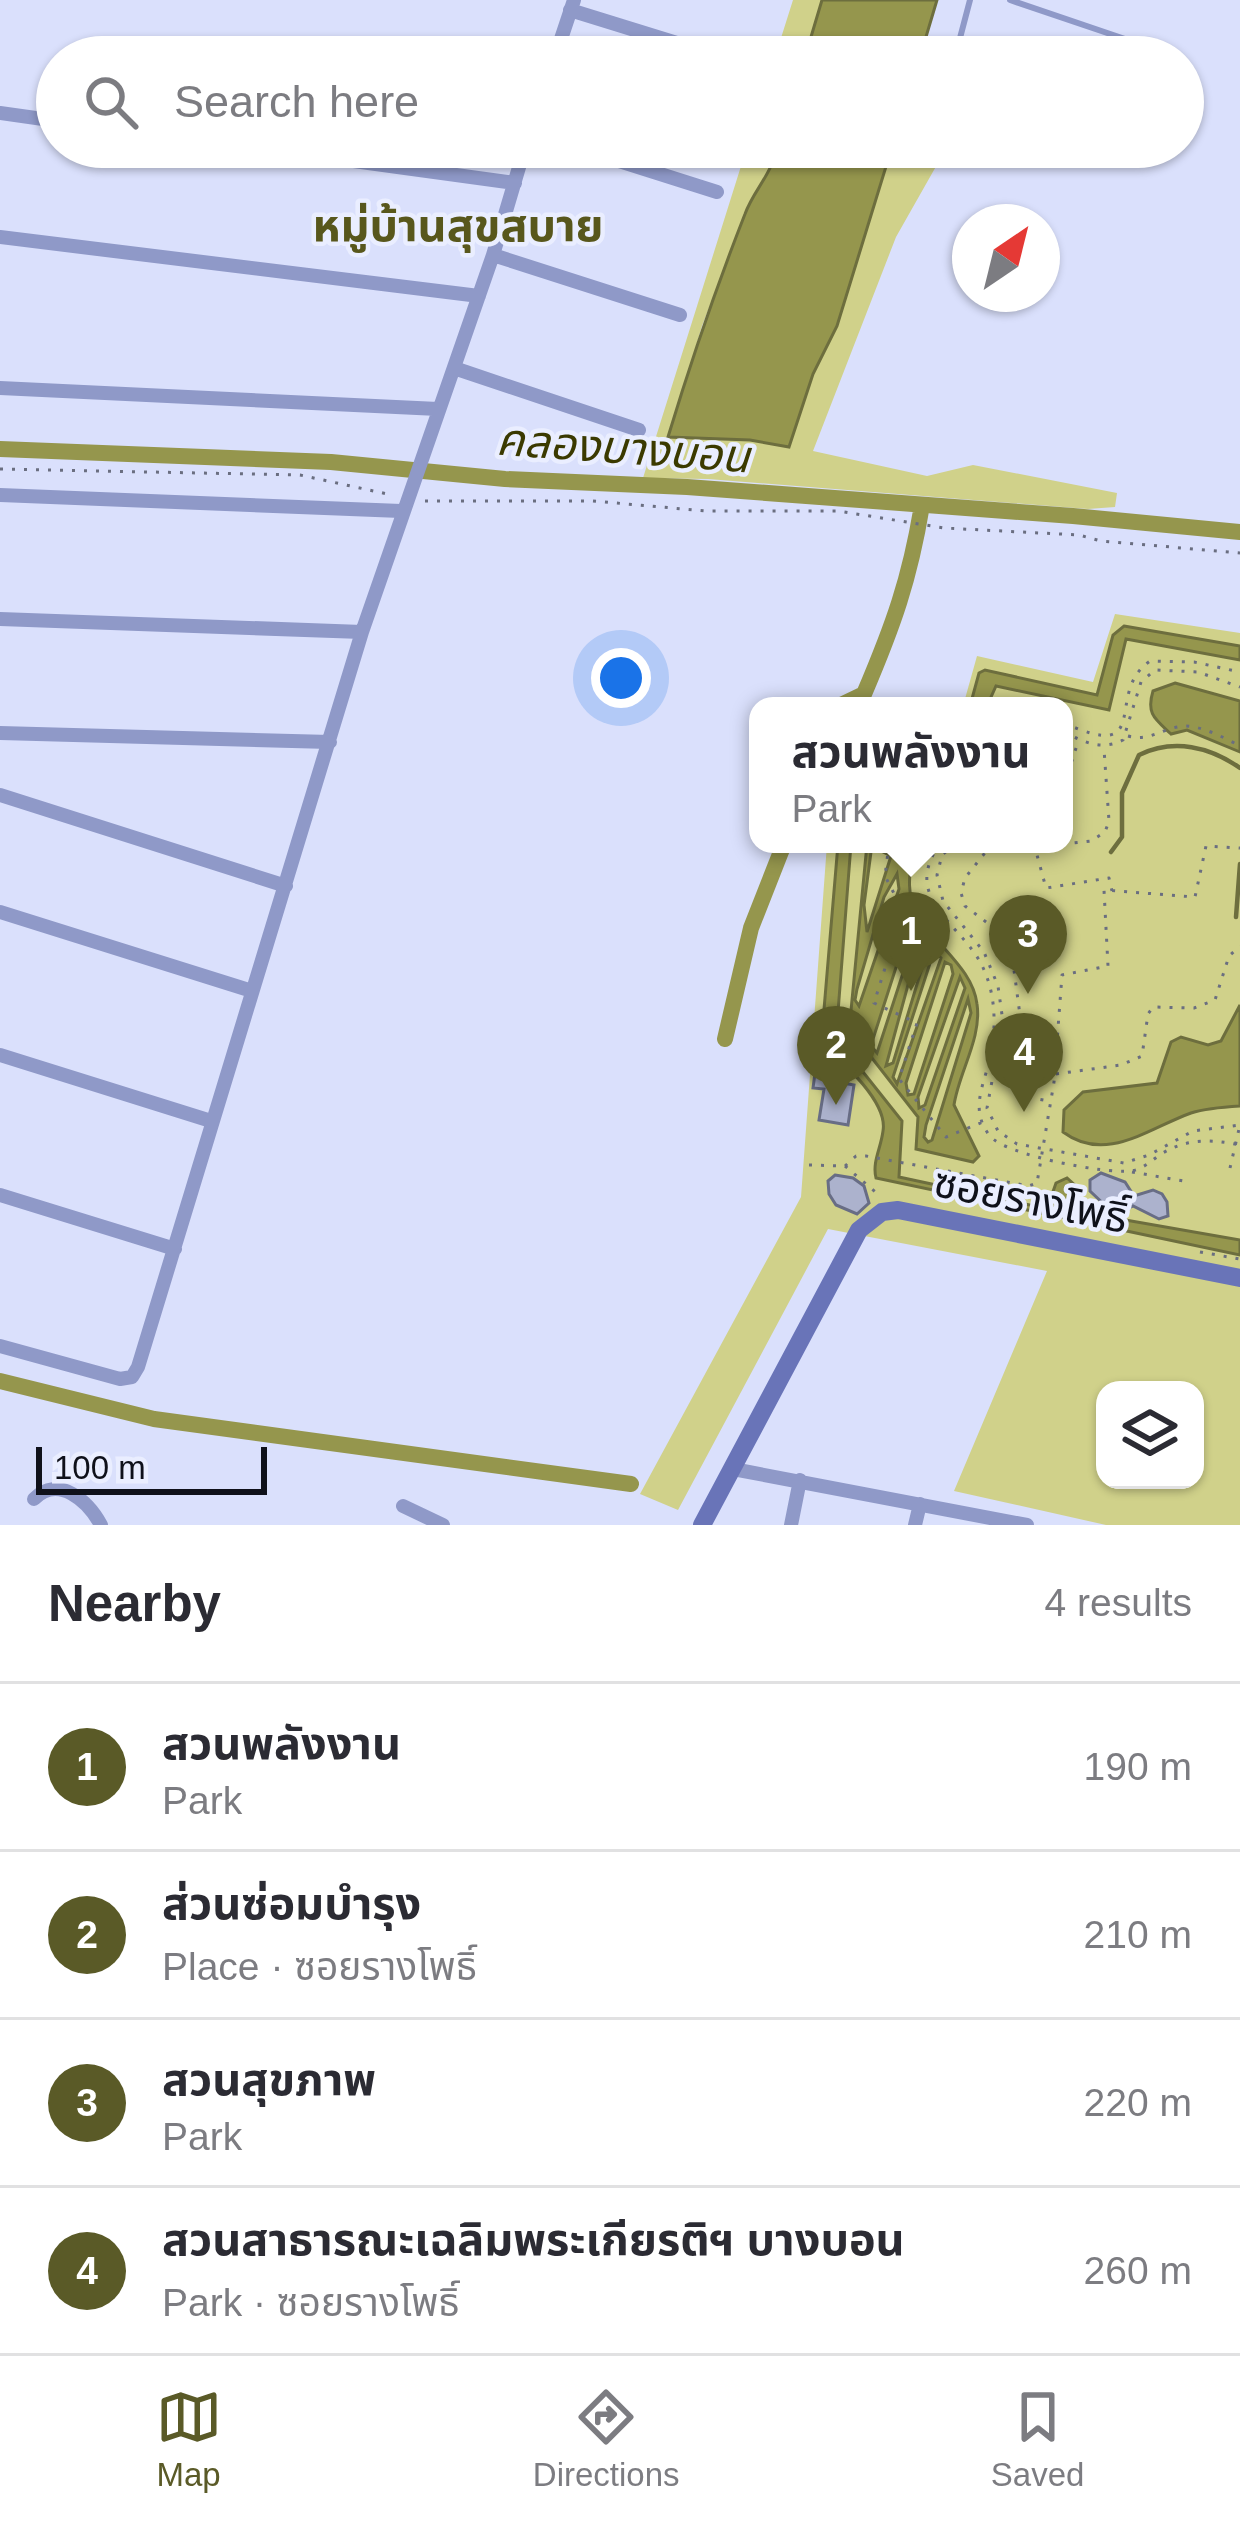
<!DOCTYPE html>
<html lang="en">
<head>
<meta charset="utf-8">
<style>
  :root { --surface:#fff; --page:#f2f2f3; --text:#2b2b33; --muted:#7c7c81; --line:#e1e1e2; --accent:#5a5a27 }
  body { margin:0; font-family:Arial,"Noto Sans Thai",sans-serif; background:var(--page); color:var(--text) }
  .controls { position:absolute; right:36px; bottom:36px; display:grid; overflow:hidden; border-radius:24px; box-shadow:0 3px 9px #0004 }
  .controls button { width:108px; height:108px; display:grid; place-items:center; padding:0; border:0; border-bottom:3px solid var(--line); background:var(--surface); color:var(--text); font:60px sans-serif }
  .compass { position:absolute; left:952px; top:204px; width:108px; height:108px; border-radius:50%; background:var(--surface); box-shadow:0 3px 9px #0004; rotate:35deg }
  .scale { position:absolute; left:36px; bottom:30px; width:231px; box-sizing:border-box; padding-left:12px; border:6px solid #0f111a; border-top:0; font-size:33px; line-height:42px; white-space:nowrap; color:#0f111a; -webkit-text-stroke:9px #eaeeff; paint-order:stroke }
  .you { position:absolute; left:621px; top:678px; width:42px; height:42px; margin:-30px; border:9px solid #fff; border-radius:50%; background:#1a73e8; box-shadow:0 0 0 18px #1a73e833 }
  .badge { display:grid; place-items:center; width:78px; height:78px; border-radius:50%; background:var(--accent); color:#fff; font-size:39px; font-weight:700 }
  .pin { position:absolute; translate:-50% -99px; filter:drop-shadow(0 3px 6px #0008) }
  .pin::after { content:''; position:absolute; top:63px; width:42px; height:36px; background:inherit; clip-path:polygon(0 0,100% 0,50% 100%) }
  .popup { position:absolute; left:749px; top:697px; width:324px; height:156px; box-sizing:border-box; display:grid; place-content:center; border-radius:24px; background:var(--surface); filter:drop-shadow(0 3px 9px #0005); font-size:39px; white-space:nowrap; color:var(--muted) }
  .popup b { font-size:45px; color:var(--text) }
  .popup::after { content:''; position:absolute; left:50%; top:100%; margin-left:-24px; border:24px solid transparent; border-top-color:var(--surface) }
  .list { margin:0; padding:0; list-style:none }
  h2 { display:flex; justify-content:space-between; align-items:center; height:156px; margin:0; padding:0 48px; font-size:51px }
  h2 small { font-size:39px; font-weight:400; color:var(--muted) }
  .list li { display:grid; grid-template-columns:78px 1fr auto; gap:36px; align-items:center; box-sizing:border-box; height:168px; padding:0 48px; border-top:3px solid var(--line) }
  .list b { display:block; font-size:45px; white-space:nowrap }
  .list p { margin:0; font-size:39px; white-space:nowrap; color:var(--muted) }
  .list em { font-size:39px; font-style:normal; color:var(--muted) }
  .icon { flex:none; width:66px; height:66px; fill:none; stroke:currentColor; stroke-width:2; stroke-linecap:round; stroke-linejoin:round }
  .map { position:relative; flex:none; width:1240px; height:1525px; overflow:hidden }
  .search { position:absolute; background:var(--surface); box-shadow:0 3px 9px #0004; left:36px; right:36px; top:36px; height:132px; display:flex; align-items:center; gap:30px; box-sizing:border-box; padding:0 42px; border-radius:66px; color:var(--muted); font-size:45px }
  .sheet { height:828px; background:var(--surface) }
  nav { display:flex; justify-content:space-around; align-items:center; box-sizing:border-box; height:168px; border-top:3px solid var(--line); background:var(--surface); font-size:33px; color:var(--muted) }
  nav a { display:grid; justify-items:center; gap:6px }
  nav .on { color:var(--accent) }
  .map>svg:first-child { display:block }
  .green { fill:#d0d18a; fill-rule:evenodd }
  .water { fill:#95964d; stroke:#6d6e3e; stroke-width:3; fill-rule:evenodd }
  .lines { fill:none; stroke-linecap:round; stroke-linejoin:round }
  .stream { stroke:#6d6e3e; stroke-width:4.5 }
  .canal { stroke:#95964d; stroke-width:16 }
  .building { fill:#acb2cd; stroke:#686d85; stroke-width:3 }
  .path { stroke:#6a6e80; stroke-width:3; stroke-dasharray:3 9; stroke-linecap:butt }
  .lane { stroke:#8f99c8; stroke-width:6 }
  .street { stroke:#8f99c8; stroke-width:14 }
  .secondary { stroke:#6974b8; stroke-width:18 }
  .labels { text-anchor:middle; dominant-baseline:central; stroke-width:9; stroke-linejoin:round; paint-order:stroke }
  .street-label { font-size:42px; fill:#0f111a; stroke:#eaeeff }
  .neighbourhood-label { font-size:45px; font-weight:bold; fill:#58571c; stroke:#eaeeff }
  .water-label { font-size:45px; font-style:italic; fill:#3b3a00; stroke:#eaeeff }
</style>
</head>
<body>
<div class="map">
<svg width="1240" height="1525" viewBox="0 0 1240 1525">
  <rect width="100%" height="100%" fill="#dae0fc"/>
  <path class="green" d="M793,0H822L805,57H775Z
    M747,147H776L774,166L749,204L702,326L669,437L750,440L789,447L813,374L837,326L892,147H947L896,237L813,451L927,476L973,465L1117,493L1115,507L1088,509L708,479L643,478Z
    M1115,614L1240,633V1525H1106L954,1491L1047,1271L828,1229L678,1510L640,1494L801,1197L827,844H1064V706H963L977,656L1093,682ZM1105,1390H1195V1480H1105Z"/>
  <path class="water" d="M822,0H937L920,57H805Z
    M776,147H892L837,326L813,374L789,447L750,440L668,437C691,361 716,288 745,214C754,189 773,174 776,147Z
    M1124,626L1240,646V660L1126,639L1109,710L996,686L987,706H970L979,673L985,670L1097,695L1113,635Z
    M1175,683L1240,701V752L1187,730L1171,734C1155,719 1146,714 1153,691Z
    M838,844H851L836,1038L902,1121L899,1177L1039,1207L1049,1203L1056,1183L1067,1178L1076,1186L1074,1211L1240,1240V1255L876,1178C872,1162 881,1148 883,1131C888,1103 844,1063 824,1046L822,1033Z
    M867,844L902,846L911,854C911,870 907,886 912,901C925,940 972,963 977,1004C982,1038 959,1072 954,1105L979,1156L973,1162L916,1149L918,1117L854,1035L850,1021ZM875,848L891,856L867,932L864,905L871,852ZM897,874L899,889L859,1006L855,1000L857,989L884,897ZM912,928L916,933L877,1053L872,1047L873,1039L908,930ZM921,937L929,945L893,1063L886,1066ZM934,951L941,958L897,1084L893,1077ZM945,962L951,965L953,974L914,1094L908,1095L906,1083ZM960,977L965,988L925,1105L919,1108L918,1097ZM968,999L971,1013L932,1140L928,1142L924,1137L926,1125Z
    M1240,1005V1106C1223,1107 1207,1108 1191,1113C1149,1128 1106,1164 1063,1132L1064,1110L1083,1092L1157,1083L1171,1042L1181,1037L1208,1045L1221,1041Z"/>
  <g class="lines">
    <path class="stream" d="M1111,852L1122,837V793L1139,755C1174,738 1210,747 1240,768
      M1236,917L1240,864"/>
    <path class="canal" d="M0,449L331,462L505,479L687,487L1073,516L1240,532
      M839,706L864,694C893,626 910,579 922,505
      M725,1039L751,928L784,844
      M0,1381L154,1419L631,1484"/>
  </g>
  <path class="building" d="M816,1066L829,1068L826,1080L854,1085L848,1125L819,1120L824,1089L813,1088Z
    M1101,1173L1125,1182L1134,1196L1153,1190L1162,1194L1167,1202L1168,1216L1159,1219L1133,1206L1121,1211L1108,1208L1090,1191V1180Z
    M835,1175L853,1178L864,1186L869,1203L857,1214L836,1205L829,1194L828,1181Z"/>
  <g class="lines">
    <path class="path" d="M0,469L300,475L392,495
      M425,501H593L706,511H838L944,528L1079,535L1101,541L1240,553
      M1064,723C1155,764 1103,693 1150,661L1194,662L1240,672
      M1064,732C1084,742 1101,751 1123,740L1141,682L1155,670L1198,672L1240,687
      M1128,736C1151,742 1163,727 1185,726C1202,726 1225,738 1240,746
      M1064,785L1078,742
      M1064,802L1065,787
      M889,844L885,876L903,911L874,1003L917,1023L899,1079L946,1137L983,1122
      M940,844C902,896 956,921 979,960C996,989 997,1026 990,1058C984,1085 969,1110 990,1136C1005,1155 1105,1174 1130,1171C1142,1170 1151,1161 1161,1154C1188,1138 1210,1139 1240,1145
      M955,844L942,855L937,875L943,901L984,952L998,986L1003,1022L987,1108L998,1131L1017,1144L1124,1163L1149,1155L1193,1131L1240,1125
      M992,844L965,878L961,893L965,906L994,928L1014,970L1023,1038L1017,1068L1019,1086L1027,1097L1049,1101
      M1003,844L1034,847L1091,841L1105,832L1109,821L1104,749
      M1034,844L1046,888L1109,878L1112,891
      M1056,1074L1121,1065L1142,1056L1148,1014L1153,1007L1194,1008L1215,1000L1229,956L1240,946
      M809,1165L845,1166L856,1156H866L1029,1186L1037,1183L1054,1082L1062,975L1108,966L1104,890L1195,897L1206,846L1240,848
      M845,1166L879,1195
      M1230,1168L1239,1129
      M1132,1172L1189,1182
      M1200,1252L1240,1259"/>
    <path class="lane" d="M1010,0L1125,39
      M955,57L970,0"/>
    <path class="street" d="M570,10L722,57
      M555,57L574,0
      M0,113L57,121
      M251,147L515,183
      M575,147L717,192
      M0,237L479,296
      M493,255L680,315
      M454,368L639,430
      M0,388L438,409
      M0,495L401,511
      M0,619L362,632
      M0,733L330,742
      M0,795L286,886
      M0,912L252,991
      M0,1055L211,1121
      M0,1195L175,1249
      M0,1346L120,1379L132,1377L138,1367L362,632L493,255L525,147
      M733,1469L1027,1525
      M34,1499C58,1474 88,1501 101,1525
      M403,1506L443,1525
      M791,1525L800,1480
      M915,1525L920,1504"/>
    <path class="secondary" d="M702,1525L859,1230L882,1212L898,1210L1240,1278"/>
  </g>
  <g class="labels">
    <g class="street-label">
      <text transform="translate(1031 1200) rotate(11)">ซอยรางโพธิ์</text>
    </g>
    <g class="neighbourhood-label">
      <text x="458" y="225">หมู่บ้านสุขสบาย</text>
    </g>
    <g class="water-label">
      <text transform="translate(623 448) rotate(4)">คลองบางบอน</text>
    </g>
  </g>
</svg>
<div class="controls">
<button><svg class="icon" aria-label="layers" viewBox="0 0 24 24"><path d="M12 4l9 5-9 5-9-5zM3 14l9 5 9-5"/></svg></button>
</div>
<svg class="compass" viewBox="-18 -18 36 36"><path d="M0-13l5 13h-10z" fill="#e53935"/><path d="M0 13l5-13h-10z" fill="#7c7c81"/></svg>
<div class="scale">100 m</div>
<div class="you"></div>
<div class="pin badge" style="left:911px;top:991px">1</div>
<div class="popup"><b>สวนพลังงาน</b>Park</div>
<div class="pin badge" style="left:836px;top:1105px">2</div>
<div class="pin badge" style="left:1028px;top:994px">3</div>
<div class="pin badge" style="left:1024px;top:1112px">4</div>
<div class="search"><svg class="icon" aria-label="search" viewBox="0 0 24 24"><circle cx="10" cy="10" r="6"/><path d="M15 15l6 6"/></svg>Search here</div>
</div>
<section class="sheet">
<h2>Nearby<small>4 results</small></h2>
<ul class="list">
<li><span class="badge">1</span><div><b>สวนพลังงาน</b><p>Park</p></div><em>190 m</em></li>
<li><span class="badge">2</span><div><b>ส่วนซ่อมบำรุง</b><p>Place · ซอยรางโพธิ์</p></div><em>210 m</em></li>
<li><span class="badge">3</span><div><b>สวนสุขภาพ</b><p>Park</p></div><em>220 m</em></li>
<li><span class="badge">4</span><div><b>สวนสาธารณะเฉลิมพระเกียรติฯ บางบอน</b><p>Park · ซอยรางโพธิ์</p></div><em>260 m</em></li>
</ul>
</section>
<nav>
<a class="on"><svg class="icon" aria-label="map" viewBox="0 0 24 24"><path d="M3 6l6-2 6 2 6-2v14l-6 2-6-2-6 2zM9 4v14M15 6v14"/></svg>Map</a>
<a><svg class="icon" aria-label="directions" viewBox="0 0 24 24"><path d="M12 3l9 9-9 9-9-9zM9 14v-3h6M13 9l2 2-2 2"/></svg>Directions</a>
<a><svg class="icon" aria-label="saved" viewBox="0 0 24 24"><path d="M7 4h10v16l-5-4-5 4z"/></svg>Saved</a>
</nav>
</body>
</html>
